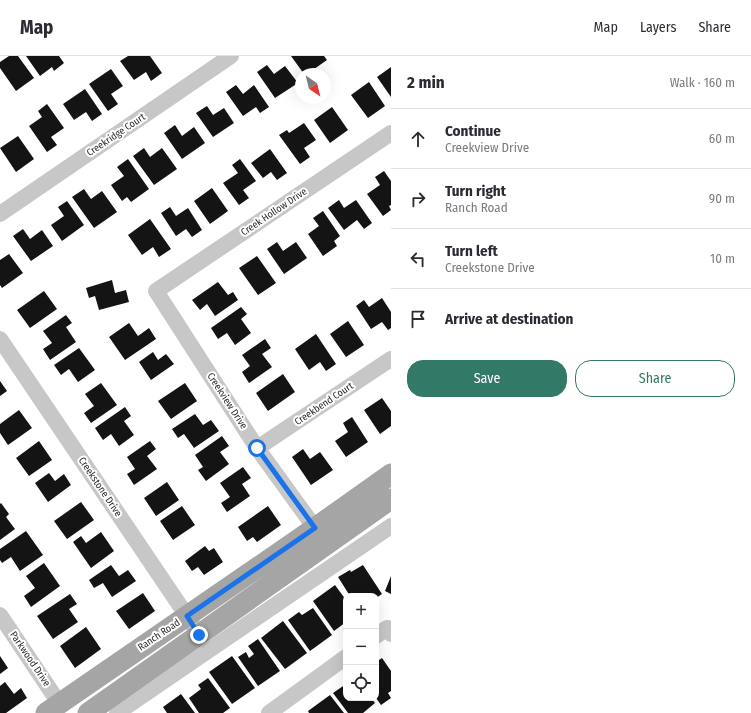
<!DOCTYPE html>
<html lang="en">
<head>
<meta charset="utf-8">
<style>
  :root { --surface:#fff; --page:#f2f2f3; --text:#2b2b33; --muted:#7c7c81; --line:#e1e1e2; --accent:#327967 }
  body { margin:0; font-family:"Fira Sans Condensed",sans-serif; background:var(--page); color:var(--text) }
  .controls { position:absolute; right:12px; bottom:12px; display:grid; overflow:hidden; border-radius:8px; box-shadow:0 4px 16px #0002 }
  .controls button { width:36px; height:36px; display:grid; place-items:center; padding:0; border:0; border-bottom:1px solid var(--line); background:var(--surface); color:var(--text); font:20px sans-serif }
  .compass { position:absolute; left:295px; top:12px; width:36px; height:36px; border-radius:50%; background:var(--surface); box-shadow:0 4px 16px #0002; rotate:145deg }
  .stop { position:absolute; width:12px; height:12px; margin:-9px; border:3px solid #1a73e8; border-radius:50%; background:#fff }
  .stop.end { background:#1a73e8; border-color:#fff; box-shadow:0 1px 4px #0008 }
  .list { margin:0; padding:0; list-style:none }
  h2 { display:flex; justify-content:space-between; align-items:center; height:52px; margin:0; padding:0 16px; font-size:17px }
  h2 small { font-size:13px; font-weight:400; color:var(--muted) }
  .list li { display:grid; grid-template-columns:26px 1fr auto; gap:12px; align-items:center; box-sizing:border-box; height:60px; padding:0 16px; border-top:1px solid var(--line) }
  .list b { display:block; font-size:15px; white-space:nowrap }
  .list p { margin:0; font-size:13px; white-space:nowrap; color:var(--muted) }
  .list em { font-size:13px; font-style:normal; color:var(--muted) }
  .actions { display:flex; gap:8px; padding:12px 16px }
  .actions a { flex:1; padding:9px 0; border:1px solid var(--accent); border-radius:16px; text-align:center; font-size:14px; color:var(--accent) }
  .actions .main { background:var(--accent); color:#fff }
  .icon { flex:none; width:22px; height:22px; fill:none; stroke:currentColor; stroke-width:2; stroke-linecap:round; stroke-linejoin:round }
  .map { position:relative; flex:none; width:391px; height:657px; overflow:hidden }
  header { display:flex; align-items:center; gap:24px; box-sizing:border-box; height:56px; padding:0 20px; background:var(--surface); border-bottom:1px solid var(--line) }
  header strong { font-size:19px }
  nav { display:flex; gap:22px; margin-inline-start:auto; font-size:14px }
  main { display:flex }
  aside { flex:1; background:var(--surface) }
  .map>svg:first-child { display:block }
  .building { fill:#141414 }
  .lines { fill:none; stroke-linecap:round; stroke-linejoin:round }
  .minor { stroke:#c7c7c7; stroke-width:16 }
  .major { stroke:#a5a5a5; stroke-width:21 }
  .route { stroke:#1a73e8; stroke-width:5 }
  .labels { text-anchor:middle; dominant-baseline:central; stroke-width:4; stroke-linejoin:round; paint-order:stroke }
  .street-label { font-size:10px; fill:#2d2d2d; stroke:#fff }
</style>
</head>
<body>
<header>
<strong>Map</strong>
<nav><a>Map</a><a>Layers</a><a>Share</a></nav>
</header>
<main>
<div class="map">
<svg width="391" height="657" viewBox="0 0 391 657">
  <rect width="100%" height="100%" fill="#fff"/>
  <path class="building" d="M9,0H18L34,22L16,35L0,12V6Z
    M26,0H59L64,7L54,15L52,11L40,20Z
    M128,0H150L162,17L151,25L146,16L134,24L120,5Z
    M291,0H324L327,4L307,18H304Z
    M267,9L274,18L285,10L298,27L275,42L257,16Z
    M391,11V41L377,21Z
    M111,13L123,30L111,38L118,48L108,55L89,28Z
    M369,26L385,50L368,62L351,39Z
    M236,29L243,38L254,29L269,51L260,57L256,51L243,60L226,36Z
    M85,33L102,58L92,65L86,56L74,64L63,48Z
    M47,48L64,72L51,81L57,89L47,96L29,70L42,61L38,55Z
    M207,50L213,59L224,52L234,67L213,81L196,57Z
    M332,51L348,74L330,87L314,64Z
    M304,67L316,84L304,92L310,101L300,108L279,79L287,74L289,77Z
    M175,69L182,80L194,71L205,87L182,103L164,77Z
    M18,80L34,103L16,116L0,92Z
    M144,92L150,101L162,92L177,113L154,129L133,100Z
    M270,93L287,117L277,124L271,116L263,122L251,107Z
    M128,103L149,133L131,146L127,141L122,145L111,129L124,120L117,111Z
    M240,103L256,125L243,134L249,142L239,149L223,127L238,117L232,109Z
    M384,115L391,125V149L389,150L391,154L383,160L367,138L380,129L375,121Z
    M212,132L228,155L210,168L194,145Z
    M84,133L91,143L102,135L117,156L94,172L72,141Z
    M339,144L344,152L356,144L372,167L364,173L357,164L344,174L328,152Z
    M67,145L84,169L62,185L51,169L64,160L58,151Z
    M170,151L176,160L188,152L202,174L192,181L186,173L176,180L161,157Z
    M323,155L340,180L334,185L337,190L323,200L308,178L319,170L313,162Z
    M150,163L171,193L159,201L153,191L142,199L128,179Z
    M23,173L30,183L42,174L53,190L31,205L13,180Z
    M277,186L283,195L296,186L307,202L284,218L267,193Z
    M9,198L23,217L2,232L0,229V204Z
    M257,200L276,227L258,239L239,212Z
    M112,224L115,237L126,234L129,246L99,254L95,240L89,242L86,232Z
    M218,226L228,239L233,236L238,244L215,260L207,248L200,254L192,244Z
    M44,235L57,253L30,272L17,254Z
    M382,242L391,256V272L388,274L382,266L371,273L356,250L364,244L369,251Z
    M241,251L247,258L241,263L251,277L235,289L227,277L218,283L211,272Z
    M66,259L72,267L66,271L76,286L50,304L43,293L52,287L43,275Z
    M348,265L364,289L346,301L330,278Z
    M129,267L138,280L149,272L156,283L125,304L109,281Z
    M316,278L336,308L326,315L320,306L309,314L295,293Z
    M265,283L271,292L262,298L272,311L249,327L242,316L250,310L242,299Z
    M79,292L95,314L78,326L69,313L61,319L54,309Z
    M153,296L158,304L166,298L174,308L151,324L139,306Z
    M283,318L295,336L268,355L256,337Z
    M0,325L7,335L0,340Z
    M101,327L117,349L91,367L84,357L94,350L85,338Z
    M185,327L197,345L171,363L158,345Z
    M382,342L391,355V370L380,378L364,354Z
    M125,351L131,360L124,365L134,379L119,390L111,378L103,384L95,372Z
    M19,354L32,372L8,389L0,377V368Z
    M195,358L203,369L211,364L219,375L194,392L184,378L178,382L172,373Z
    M352,361L368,386L346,401L335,385L348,376L343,367Z
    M222,380L229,390L220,396L229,408L206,425L198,414L203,411L195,399Z
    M39,385L52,404L29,420L16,402Z
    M150,385L156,393L147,400L157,413L134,429L127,418L135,413L127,401Z
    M303,393L310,403L320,396L333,414L311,429L292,401Z
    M243,411L251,422L242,428L250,440L227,456L221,447L230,441L220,427Z
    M49,417L55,425L64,418L71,429L48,446L35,427Z
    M167,426L179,444L156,460L144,442Z
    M81,446L94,464L67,483L54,465Z
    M1,447L9,458L6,461L15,473L0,484V448Z
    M182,450L195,469L173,484L160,465Z
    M268,450L281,469L257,486L253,481L247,485L238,471Z
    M26,475L43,499L20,515L11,501L2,507L0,504V493Z
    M101,476L114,495L91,512L73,486L81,480L86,487Z
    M205,490L209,495L214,492L223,506L204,519L198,511L192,515L185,505Z
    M44,507L60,530L31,551L24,540L35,532L26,520Z
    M111,509L119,520L128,514L136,525L112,541L103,527L94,532L89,524Z
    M363,509L382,538L376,542V540H350L338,521L350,514L351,516Z
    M391,520V538L385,535Z
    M335,529L346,544V566L334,575L313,545Z
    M143,537L155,555L129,573L116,555Z
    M70,538L77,548L69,553L78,566L53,583L37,560Z
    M313,552L332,579L310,595L288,564L299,556L302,559Z
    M283,565L307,597L285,613L261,582Z
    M86,571L101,593L75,612L60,590Z
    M258,583L280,615L258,630L238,601L246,596L249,602L254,598L248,590Z
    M0,600L8,612L0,618Z
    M232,600L255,632L232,648L209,616Z
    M382,602L391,615V635L388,637L391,642L381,649L376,642V606Z
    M208,622L230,652L223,657H199L189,642L201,633L198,629Z
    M5,626L14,638L21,632L27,642L6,657H0V630Z
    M346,628V642H371L375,647L363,657H348L333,637Z
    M181,638L195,657H167L163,651Z
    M330,639L344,657H309L308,655Z"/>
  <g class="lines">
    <path class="minor" d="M0,158L231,0
      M0,283L193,569
      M257,392L391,303
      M315,472L257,392L156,235L391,77
      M0,559L59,647
      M376,580L387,572L391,578
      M117,657L391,470
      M269,657L346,601"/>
    <path class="major" d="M46,657L315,472L391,418
      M88,657L391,443"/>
  </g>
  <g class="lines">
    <path class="route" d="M199,579L187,560L315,472L257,392"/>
  </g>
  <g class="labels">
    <g class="street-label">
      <text transform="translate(116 79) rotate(-34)">Creekridge Court</text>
      <text transform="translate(274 156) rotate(-34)">Creek Hollow Drive</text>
      <text transform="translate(227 345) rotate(57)">Creekview Drive</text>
      <text transform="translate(324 348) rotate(-34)">Creekbend Court</text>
      <text transform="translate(100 431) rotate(56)">Creekstone Drive</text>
      <text transform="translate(159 579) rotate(-34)">Ranch Road</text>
      <text transform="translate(30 603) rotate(56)">Parkwood Drive</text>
    </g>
  </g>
</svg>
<div class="controls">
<button>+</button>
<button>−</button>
<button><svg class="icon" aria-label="locate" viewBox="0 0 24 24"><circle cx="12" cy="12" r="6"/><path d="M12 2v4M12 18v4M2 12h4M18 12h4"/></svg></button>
</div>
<svg class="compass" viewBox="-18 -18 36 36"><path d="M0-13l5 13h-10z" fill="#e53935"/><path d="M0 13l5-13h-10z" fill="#7c7c81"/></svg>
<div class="stop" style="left:257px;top:392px"></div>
<div class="stop end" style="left:199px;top:579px"></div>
</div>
<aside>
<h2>2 min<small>Walk · 160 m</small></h2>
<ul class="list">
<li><svg class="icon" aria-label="ahead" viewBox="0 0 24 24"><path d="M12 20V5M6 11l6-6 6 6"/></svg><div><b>Continue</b><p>Creekview Drive</p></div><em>60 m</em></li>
<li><svg class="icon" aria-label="right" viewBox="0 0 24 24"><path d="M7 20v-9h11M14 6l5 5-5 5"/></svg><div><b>Turn right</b><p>Ranch Road</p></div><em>90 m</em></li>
<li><svg class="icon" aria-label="left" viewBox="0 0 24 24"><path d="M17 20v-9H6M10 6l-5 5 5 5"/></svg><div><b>Turn left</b><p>Creekstone Drive</p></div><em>10 m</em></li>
<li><svg class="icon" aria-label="arrive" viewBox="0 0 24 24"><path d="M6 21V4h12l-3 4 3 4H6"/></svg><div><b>Arrive at destination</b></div></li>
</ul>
<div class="actions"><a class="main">Save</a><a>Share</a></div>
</aside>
</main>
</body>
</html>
